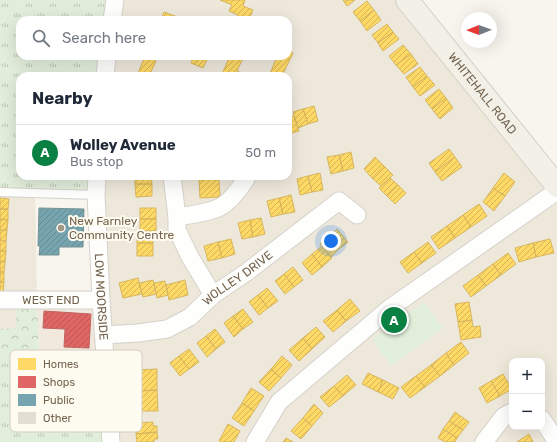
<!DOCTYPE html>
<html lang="en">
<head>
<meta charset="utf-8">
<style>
  :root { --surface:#fff; --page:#f6f6f7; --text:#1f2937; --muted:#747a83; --line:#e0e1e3; --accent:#0b8043 }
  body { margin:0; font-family:Rubik,sans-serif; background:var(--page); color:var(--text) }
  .controls { position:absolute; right:12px; bottom:12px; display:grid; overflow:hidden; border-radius:8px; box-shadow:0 4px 16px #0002 }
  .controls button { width:36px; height:36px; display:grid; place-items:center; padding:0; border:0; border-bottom:1px solid var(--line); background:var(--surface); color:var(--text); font:20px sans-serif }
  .compass { position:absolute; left:461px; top:12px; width:36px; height:36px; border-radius:50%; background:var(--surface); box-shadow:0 4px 16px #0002; rotate:269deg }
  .you { position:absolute; left:331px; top:241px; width:14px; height:14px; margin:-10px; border:3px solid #fff; border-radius:50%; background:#1a73e8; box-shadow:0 0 0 6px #1a73e833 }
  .badge { display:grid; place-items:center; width:26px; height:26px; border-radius:50%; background:var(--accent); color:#fff; font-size:13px; font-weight:700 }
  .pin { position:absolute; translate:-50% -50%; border:2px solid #fff; box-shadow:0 1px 4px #0006 }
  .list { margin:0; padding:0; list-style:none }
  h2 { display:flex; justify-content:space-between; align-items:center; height:52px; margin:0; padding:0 16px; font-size:17px }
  h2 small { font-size:13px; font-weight:400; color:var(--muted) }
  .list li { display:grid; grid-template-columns:26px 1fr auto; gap:12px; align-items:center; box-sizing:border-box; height:56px; padding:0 16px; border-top:1px solid var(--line) }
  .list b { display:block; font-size:15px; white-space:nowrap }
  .list p { margin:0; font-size:13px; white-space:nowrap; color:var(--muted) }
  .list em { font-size:13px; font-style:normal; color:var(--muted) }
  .icon { flex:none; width:22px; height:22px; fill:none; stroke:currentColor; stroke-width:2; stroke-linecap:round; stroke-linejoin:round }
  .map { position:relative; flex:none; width:557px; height:442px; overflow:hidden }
  .search { position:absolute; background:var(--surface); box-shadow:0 4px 16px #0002; left:16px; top:16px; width:276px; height:44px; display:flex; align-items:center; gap:10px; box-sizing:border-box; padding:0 14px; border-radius:12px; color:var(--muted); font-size:15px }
  .panel { position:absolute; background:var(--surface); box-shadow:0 4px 16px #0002; left:16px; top:72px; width:276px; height:108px; border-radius:12px }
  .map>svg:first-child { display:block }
  .residential { fill:#eee8db; fill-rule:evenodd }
  .commercial { fill:#f2e9de }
  .grass { fill:#e1eeda }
  .forest { fill:url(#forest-crowns) }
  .park { fill:url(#park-tufts) }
  .homes { fill:url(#homes-hatch); stroke:#d6b65f }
  .shops { fill:url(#shops-hatch); stroke:#c0655f }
  .public { fill:url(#public-hatch); stroke:#769292 }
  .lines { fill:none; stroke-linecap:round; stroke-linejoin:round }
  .lane-casing { stroke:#d5d1cb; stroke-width:10 }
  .street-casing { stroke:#d5d1cb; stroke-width:19 }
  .primary-casing { stroke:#d5d0c8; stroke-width:24 }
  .lane { stroke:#fefefc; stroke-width:8 }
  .street { stroke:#fefefc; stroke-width:17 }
  .primary { stroke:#f2f0e7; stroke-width:22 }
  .poi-dot { fill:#a29787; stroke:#fefbf0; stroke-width:1.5 }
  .labels { text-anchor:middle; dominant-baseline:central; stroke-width:4; stroke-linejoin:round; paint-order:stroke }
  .street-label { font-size:12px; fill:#75644f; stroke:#fefbf0 }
  .poi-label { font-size:12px; fill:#75644f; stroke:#fefbf0; text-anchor:start }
  .key { fill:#fefbf0; stroke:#d5cec0; stroke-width:1 }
  .key-label { font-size:11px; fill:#75644f }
</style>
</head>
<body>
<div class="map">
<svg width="557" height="442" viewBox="0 0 557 442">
  <defs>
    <pattern id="forest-crowns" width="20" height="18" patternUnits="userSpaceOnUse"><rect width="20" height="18" fill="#e1eeda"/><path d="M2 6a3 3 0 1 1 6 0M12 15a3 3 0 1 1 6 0" fill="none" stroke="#bbc4b3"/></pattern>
    <pattern id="park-tufts" width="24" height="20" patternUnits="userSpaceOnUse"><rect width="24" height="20" fill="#e1eeda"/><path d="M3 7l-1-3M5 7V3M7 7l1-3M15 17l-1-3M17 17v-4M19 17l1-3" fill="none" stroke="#bbc4b3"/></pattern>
    <pattern id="homes-hatch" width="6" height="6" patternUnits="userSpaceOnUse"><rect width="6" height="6" fill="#ffd966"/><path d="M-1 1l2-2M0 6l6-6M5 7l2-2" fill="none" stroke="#d3b456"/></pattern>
    <pattern id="shops-hatch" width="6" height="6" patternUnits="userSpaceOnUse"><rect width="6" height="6" fill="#e06666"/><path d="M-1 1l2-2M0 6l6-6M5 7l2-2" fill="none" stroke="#ba5856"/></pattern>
    <pattern id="public-hatch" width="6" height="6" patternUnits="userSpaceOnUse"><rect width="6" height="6" fill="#76a5af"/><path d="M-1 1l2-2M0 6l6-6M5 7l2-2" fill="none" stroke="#658a91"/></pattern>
  </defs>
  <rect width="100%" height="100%" fill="#f7f5ee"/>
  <path class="residential" d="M115,0H407L557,186V442H111L97,176H288V76H105L107,56H288V20H112ZM512,361H542V427H512Z
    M0,192L35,193L37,300L16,329H0Z"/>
  <path class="commercial" d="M37,300H101L105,353H39Z"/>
  <path class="grass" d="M424,302L443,328L391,366L372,339Z"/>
  <path class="forest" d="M17,300H37L39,353H0V329L16,328Z"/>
  <path class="park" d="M0,0H115L112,20H20V56H107L105,76H20V176H97L96,195L0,192Z
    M0,353H105L111,442H0Z"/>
  <path class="homes" d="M220,0H245L243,6L253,10L249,20H236L238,15L229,11L232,5Z
    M343,0H355L347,6Z
    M367,1L374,10L360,21L353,12Z
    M374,10L381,20L367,31L360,21Z
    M164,12L175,16L183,20H161Z
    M387,24L393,32L378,43L372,35Z
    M393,32L399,39L383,51L378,43Z
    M403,45L411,54L396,65L389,56Z
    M288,50L293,53L282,76H269L276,59L269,56H288Z
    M411,54L418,64L404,74L396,65Z
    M145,56H157L155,60L156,61L149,76H137Z
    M194,56H209L203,68L191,63Z
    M230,56H244L237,71L244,74L242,76H221Z
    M420,67L427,76L413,87L406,77Z
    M427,76L435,85L420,96L413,87Z
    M439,89L446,98L432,109L425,100Z
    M446,98L453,108L440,119L432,109Z
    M314,106L318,121L308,124L303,109Z
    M303,109L308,124L298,128L293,112Z
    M294,116L299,131L288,134V118Z
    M449,149L455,157L435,172L429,163Z
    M351,152L354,168L343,171L339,155Z
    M339,155L343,171L331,174L327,157Z
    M375,157L384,166L372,178L364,169Z
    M455,157L462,167L442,181L435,172Z
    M384,166L393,175L381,186L372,178Z
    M320,173L323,190L312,192L308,176Z
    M504,173L515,182L505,196L493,188Z
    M135,176H151L152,184H135Z
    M199,176H214V179L199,180Z
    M308,176L312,192L300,195L297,179Z
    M390,178L398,185L387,196L379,188Z
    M214,179V180H219L220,197L200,198L199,180Z
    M135,184H152V196L136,197Z
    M398,185L406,193L395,204L387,196Z
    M493,188L505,196L494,211L483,202Z
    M291,195L295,212L283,214L279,198Z
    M0,198L9,199L8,209H0Z
    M279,198L283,214L271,217L267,201Z
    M479,204L487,216L471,227L463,215Z
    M140,208H156V219H140Z
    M0,209H8V220L0,219Z
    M463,215L471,227L455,238L447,226Z
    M261,218L265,234L253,237L250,220Z
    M0,219L8,220L7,230H0Z
    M140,219H156V231H140Z
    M250,220L253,237L242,239L238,223Z
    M447,226L455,238L439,249L431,237Z
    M337,229L348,242L339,249L329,237Z
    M0,230H7L6,241L0,240Z
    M137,231H153V243H137Z
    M329,237L339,249L331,257L320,244Z
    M231,239L235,254L222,258L218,242Z
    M550,239L554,253L536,257L533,243Z
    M0,240L6,241V251H0Z
    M218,242L222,258L208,261L204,246Z
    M428,242L436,253L422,263L414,252Z
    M137,243H153V256H137Z
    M533,243L536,257L519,262L515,248Z
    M322,246L332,258L322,267L312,254Z
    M0,251H6L5,262L0,261Z
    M414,252L422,263L408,273L400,262Z
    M508,253L516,264L501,275L493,264Z
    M312,254L322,267L312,275L302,263Z
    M0,261L5,262L4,272H0Z
    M493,264L501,275L486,286L478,275Z
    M293,267L303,280L294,287L284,274Z
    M0,272H4V282H0Z
    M284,274L294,287L285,294L275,281Z
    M478,275L486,286L471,297L463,286Z
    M138,278L142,294L123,298L119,283Z
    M153,280L156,294L143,297L139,283Z
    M185,280L188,295L169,300L166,285Z
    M165,281L168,295L157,298L154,283Z
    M0,282H4L3,293H0Z
    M267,288L278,301L268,308L258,295Z
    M258,295L268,308L259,315L249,302Z
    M350,299L360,311L346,321L337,310Z
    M469,302L472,320L458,322L455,304Z
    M243,309L253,322L243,329L233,316Z
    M337,310L346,321L333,332L323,321Z
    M233,316L243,329L234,337L224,323Z
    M472,320L473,327L480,326L481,337L461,340L458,322Z
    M316,327L325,337L312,349L303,338Z
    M215,329L225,342L216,349L206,336Z
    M206,336L216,349L207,357L197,343Z
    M303,338L312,349L299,361L289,350Z
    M461,342L469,353L454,365L446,353Z
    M189,349L199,362L189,369L179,356Z
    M446,353L454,365L440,376L431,365Z
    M179,356L189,369L180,376L170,363Z
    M282,356L292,365L281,378L271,369Z
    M431,365L440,376L425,387L416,376Z
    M157,369V390L138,391V370Z
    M271,369L281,378L269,391L259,382Z
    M368,373L383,380L378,392L362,384Z
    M503,374L512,389L500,396L491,381Z
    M347,375L356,385L343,396L334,386Z
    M416,376L425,387L410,398L401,387Z
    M383,380L399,388L393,399L378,392Z
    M491,381L500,396L487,403L479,388Z
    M334,386L343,396L329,407L320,397Z
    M251,388L264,396L254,411L242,403Z
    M157,390L158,411H139L138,391Z
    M242,403L254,411L244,426L232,418Z
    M314,404L323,413L312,426L303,418Z
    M455,412L469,422L463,430L449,421Z
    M303,418L312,426L301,439L291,431Z
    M449,421L463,430L457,438L443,429Z
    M153,422V426H157V432L136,434V423Z
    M228,424L240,431L234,442H221L219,441Z
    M443,429L457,438L455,442H445L438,438Z
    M157,432L158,439H154V442H137L136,434Z
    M529,434L533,442H517Z
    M286,438L293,442H283Z"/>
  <path class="shops" d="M44,311L91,314L89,348L64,347L65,329L43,328Z"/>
  <path class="public" d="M39,208L84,209L83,247H59V255H39L40,246H38Z"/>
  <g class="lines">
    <g class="lane-casing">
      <path id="lane" d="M0,192L96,195"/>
    </g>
    <g class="street-casing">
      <g id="street">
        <path d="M112,20L115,0"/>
        <path d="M105,76L107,56"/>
        <path id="s1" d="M97,176L96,195L101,300L111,442"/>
        <path d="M172,176L177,217V230L190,257L213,295"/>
        <path d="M177,217C189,215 209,213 220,207C230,202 240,188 246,179"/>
        <path id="s2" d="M0,300H101"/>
        <path id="s3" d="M104,335L138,333L167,329L190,317L213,295L247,272L339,201L357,215"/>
        <path d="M542,419L557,442"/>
        <path d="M255,442L279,402L390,308L557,191"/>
        <path d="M484,442L504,416L512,412"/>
      </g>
    </g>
    <g class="primary-casing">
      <g id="primary">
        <path id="s4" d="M407,0L557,186"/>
      </g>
    </g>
    <use href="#lane" class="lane"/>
    <use href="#street" class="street"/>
    <use href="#primary" class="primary"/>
  </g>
  <circle class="poi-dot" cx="61" cy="228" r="4"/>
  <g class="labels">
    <g class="street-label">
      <text stroke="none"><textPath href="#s4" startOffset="120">WHITEHALL ROAD</textPath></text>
      <text stroke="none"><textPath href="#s3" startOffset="151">WOLLEY DRIVE</textPath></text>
      <text stroke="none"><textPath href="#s1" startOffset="121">LOW MOORSIDE</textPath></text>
      <text stroke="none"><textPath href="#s2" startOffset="51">WEST END</textPath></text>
    </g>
    <g class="poi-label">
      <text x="69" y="221">New Farnley<tspan x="69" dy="14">Community Centre</tspan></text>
    </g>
  </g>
  <rect x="10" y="350" width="132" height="82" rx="6" class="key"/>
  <rect x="18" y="358" width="18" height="12" fill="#ffd966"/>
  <rect x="18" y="376" width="18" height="12" fill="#e06666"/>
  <rect x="18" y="394" width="18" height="12" fill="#76a5af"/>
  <rect x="18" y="412" width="18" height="12" fill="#e3ded4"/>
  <g class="key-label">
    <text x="43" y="368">Homes</text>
    <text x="43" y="386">Shops</text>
    <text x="43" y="404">Public</text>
    <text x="43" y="422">Other</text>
  </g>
</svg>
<div class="controls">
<button>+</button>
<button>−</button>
</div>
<svg class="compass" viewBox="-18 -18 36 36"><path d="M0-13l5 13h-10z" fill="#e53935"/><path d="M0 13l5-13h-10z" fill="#747a83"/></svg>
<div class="you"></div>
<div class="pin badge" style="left:394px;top:320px">A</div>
<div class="search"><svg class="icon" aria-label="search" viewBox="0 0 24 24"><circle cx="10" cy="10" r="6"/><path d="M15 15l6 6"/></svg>Search here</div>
<section class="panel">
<h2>Nearby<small></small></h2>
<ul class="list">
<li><span class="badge">A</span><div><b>Wolley Avenue</b><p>Bus stop</p></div><em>50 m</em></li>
</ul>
</section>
</div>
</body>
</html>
